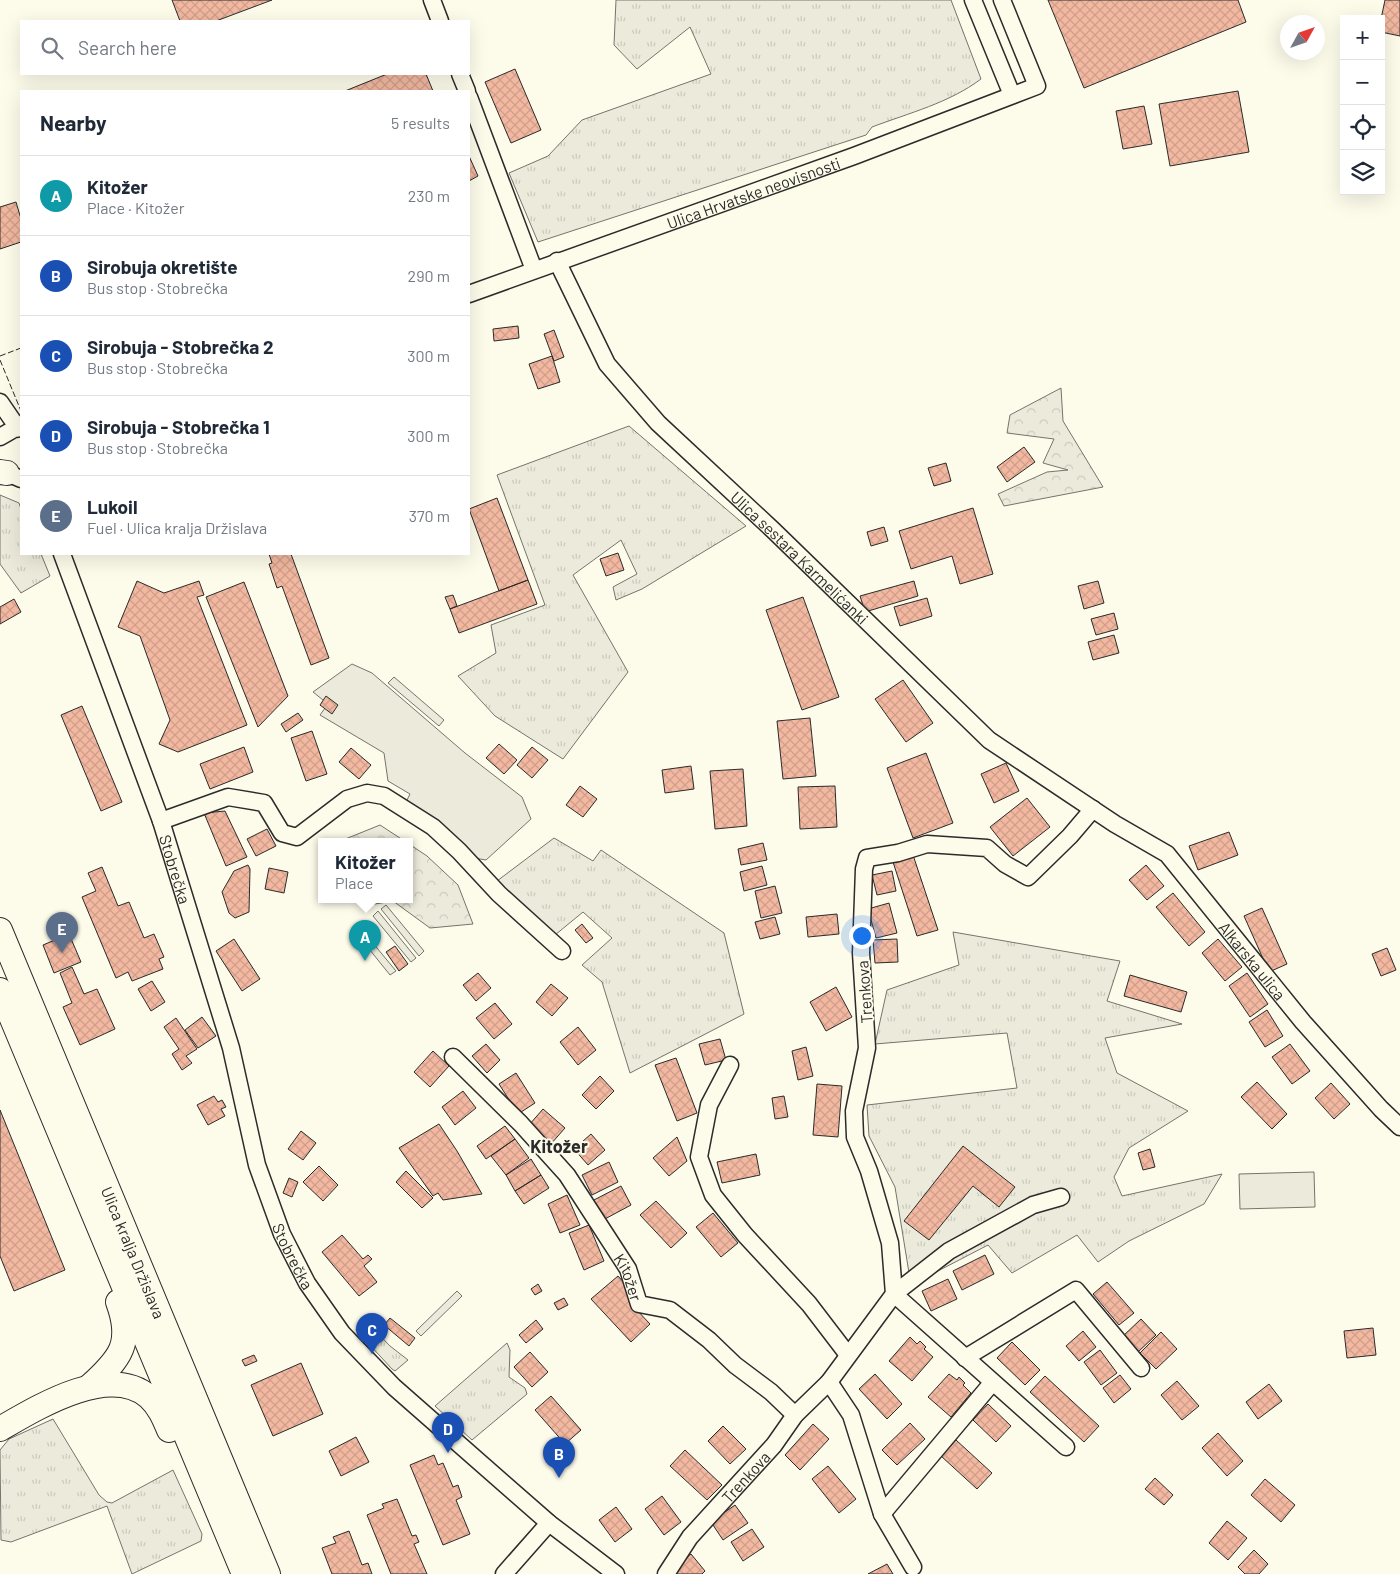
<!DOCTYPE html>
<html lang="en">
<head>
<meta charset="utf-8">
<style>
  :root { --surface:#fff; --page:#f2f2f3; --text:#1f2937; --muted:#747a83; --line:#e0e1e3; --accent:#c62828 }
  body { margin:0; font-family:Barlow,sans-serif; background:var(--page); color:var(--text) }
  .controls { position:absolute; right:15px; top:15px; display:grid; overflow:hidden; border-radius:0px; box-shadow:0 5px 20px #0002 }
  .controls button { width:45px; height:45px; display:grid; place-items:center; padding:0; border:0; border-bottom:1px solid var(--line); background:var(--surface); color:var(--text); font:25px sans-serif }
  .compass { position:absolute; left:1280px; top:15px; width:45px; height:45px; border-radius:50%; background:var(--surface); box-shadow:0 5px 20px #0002; rotate:50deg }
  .you { position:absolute; left:861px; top:935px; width:18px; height:18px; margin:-12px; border:4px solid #fff; border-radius:50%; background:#1a73e8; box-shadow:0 0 0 8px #1a73e833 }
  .badge { display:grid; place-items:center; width:32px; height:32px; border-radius:50%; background:var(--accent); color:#fff; font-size:16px; font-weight:700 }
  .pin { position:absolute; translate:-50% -41px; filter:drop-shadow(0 1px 2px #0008) }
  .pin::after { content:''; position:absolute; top:26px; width:18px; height:15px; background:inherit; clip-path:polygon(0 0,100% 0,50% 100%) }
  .popup { position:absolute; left:318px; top:838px; width:95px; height:65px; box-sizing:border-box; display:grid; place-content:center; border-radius:0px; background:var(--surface); filter:drop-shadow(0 1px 4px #0005); font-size:16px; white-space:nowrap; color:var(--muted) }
  .popup b { font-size:19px; color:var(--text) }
  .popup::after { content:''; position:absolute; left:50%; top:100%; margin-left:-10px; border:10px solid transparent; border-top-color:var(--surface) }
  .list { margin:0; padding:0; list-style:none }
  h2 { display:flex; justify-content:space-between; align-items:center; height:65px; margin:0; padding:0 20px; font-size:21px }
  h2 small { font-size:16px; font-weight:400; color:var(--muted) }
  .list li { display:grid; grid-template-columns:32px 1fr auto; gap:15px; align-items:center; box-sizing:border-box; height:80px; padding:0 20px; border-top:1px solid var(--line) }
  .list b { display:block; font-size:19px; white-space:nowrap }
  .list p { margin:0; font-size:16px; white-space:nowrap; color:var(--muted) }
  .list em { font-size:16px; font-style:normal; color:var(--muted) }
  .icon { flex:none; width:28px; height:28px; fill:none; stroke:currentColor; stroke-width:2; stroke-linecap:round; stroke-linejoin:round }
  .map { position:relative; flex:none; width:1400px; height:1574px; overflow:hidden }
  .search { position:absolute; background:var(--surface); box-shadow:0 5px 20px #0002; left:20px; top:20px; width:450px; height:55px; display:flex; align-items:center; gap:12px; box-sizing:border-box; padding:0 18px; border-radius:0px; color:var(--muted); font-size:19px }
  .panel { position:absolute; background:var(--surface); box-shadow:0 5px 20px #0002; left:20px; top:90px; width:450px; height:465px; border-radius:0px }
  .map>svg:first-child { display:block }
  .grass { fill:url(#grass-tufts); stroke:#74746e }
  .forest { fill:url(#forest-crowns); stroke:#74746e }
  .garden { fill:#ecebdb; stroke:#74746e }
  .building { fill:url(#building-cross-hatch); stroke:#2b2b2b }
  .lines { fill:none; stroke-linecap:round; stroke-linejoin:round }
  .minor-casing { stroke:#2b2b2b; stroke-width:19 }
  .highway-casing { stroke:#2b2b2b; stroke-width:26 }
  .minor { stroke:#fdfbea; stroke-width:16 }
  .highway { stroke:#fdfbea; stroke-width:24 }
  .fence { stroke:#2b2b2b; stroke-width:1; stroke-dasharray:6 2.5; stroke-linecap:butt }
  .labels { text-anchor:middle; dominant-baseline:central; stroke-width:4; stroke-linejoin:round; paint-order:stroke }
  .street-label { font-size:16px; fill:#2b2b2b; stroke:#fdfbea }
  .neighbourhood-label { font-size:18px; font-weight:bold; fill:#2b2b2b; stroke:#fdfbea }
</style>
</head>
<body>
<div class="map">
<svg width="1400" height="1574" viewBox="0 0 1400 1574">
  <defs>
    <pattern id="grass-tufts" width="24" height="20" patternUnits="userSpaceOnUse" patternTransform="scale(1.25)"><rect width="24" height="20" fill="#ecebdb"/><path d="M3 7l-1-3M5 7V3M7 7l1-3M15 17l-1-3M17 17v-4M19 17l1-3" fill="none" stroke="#cbcabc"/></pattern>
    <pattern id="forest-crowns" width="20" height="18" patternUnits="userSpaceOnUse" patternTransform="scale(1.25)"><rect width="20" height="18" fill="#ecebdb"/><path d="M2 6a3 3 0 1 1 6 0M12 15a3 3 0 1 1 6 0" fill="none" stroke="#cbcabc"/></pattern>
    <pattern id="building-cross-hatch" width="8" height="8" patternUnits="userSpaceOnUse" patternTransform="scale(1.25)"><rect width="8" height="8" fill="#f2b8a0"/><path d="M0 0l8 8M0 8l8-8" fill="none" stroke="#d09e8a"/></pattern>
  </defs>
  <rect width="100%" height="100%" fill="#fdfbea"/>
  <path class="grass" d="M616,0H951L981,79C949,103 909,113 872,127L866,135L538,242L509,173L548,156L582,120L711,74L690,27L637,69L614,45Z
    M629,426L746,526L642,589L616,600L613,587L637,574L621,540L573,575L628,672L563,759L495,716L458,676L496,653L491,625L545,605L497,475Z
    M0,495L19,503L21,509V554H41L50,576L21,593L0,564Z
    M554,838L593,861L601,850L724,933L744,1014L630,1073L602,982L582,965L612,938L583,912L555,935L497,881Z
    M953,932L1120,961L1107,1001L1182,1024L1105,1038L1117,1073L1188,1111L1129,1148L1114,1177L1122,1196L1222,1174L1204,1204L1129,1241L1098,1262L1077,1235L1012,1273L988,1245L911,1285L895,1187L869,1136L867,1105L1017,1088L1007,1033L875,1044L887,990L959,965Z
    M362,1317L390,1346L408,1360L395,1371L392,1369L356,1330Z
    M507,1343L510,1350L509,1377L525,1388L527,1394L472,1440L435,1406Z
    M53,1419L99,1495L107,1502L112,1503L173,1470L202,1534L201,1541L132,1574L107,1506L11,1542L1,1540L0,1450L9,1439Z"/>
  <path class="forest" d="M1061,388L1063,421L1103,487L1004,506L998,494L1047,472L1068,470L1043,463L1054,439L1007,433L1010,415Z
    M380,825L406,842H338Z
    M409,844L427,856L458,885L473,924L430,928L393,901L363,906L364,900H409Z"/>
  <path class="garden" d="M352,664L372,673L465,753L522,797L531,819L486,860L474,858L404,806L410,794L388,781L384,753L320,715L328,704L313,692Z
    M394,677L444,720L439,726L388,683Z
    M386,905L424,951L419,956L381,909Z
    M378,911L416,958L411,962L373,916Z
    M358,925L396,971L390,975L353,929Z
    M1314,1172L1315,1207L1240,1209L1239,1174Z
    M457,1291L462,1296L421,1336L416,1331Z"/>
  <path class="building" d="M172,0H272L216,21H180Z
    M1238,0L1246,22L1084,88L1048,0Z
    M1385,0H1400V36L1381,32V19Z
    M515,69L541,130L511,143L485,82Z
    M387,74H426L433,91H345Z
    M1238,91L1249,152L1170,166L1159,104Z
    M1144,106L1152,144L1123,149L1116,111Z
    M469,156L478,176L469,181Z
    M16,202L21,219V242L0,249V207Z
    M518,326L519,338L494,341L493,329Z
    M554,330L564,357L554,361L544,334Z
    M552,356L560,382L538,389L529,364Z
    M1024,447L1035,462L1007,482L997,467Z
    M946,463L951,481L934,486L928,468Z
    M497,498L528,580L499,591L469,509Z
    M973,508L993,574L960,584L952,556L911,569L899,531Z
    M884,527L888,541L871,546L867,532Z
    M618,553L624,570L606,576L600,559Z
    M269,554H291L329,658L311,665L282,586L277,588L269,564L272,563Z
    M528,580L537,604L459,633L450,609Z
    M137,581L164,593L199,581L204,595L197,597L247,725L178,752L159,744L170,720L140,636L118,627Z
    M914,581L918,596L865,612L860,596Z
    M1098,581L1104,603L1084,609L1078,586Z
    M244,582L288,696L258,727L206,597Z
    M453,595L457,606L450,609L445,597Z
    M803,597L839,697L802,710L766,610Z
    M927,598L932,616L900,626L894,607Z
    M14,599L21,612L0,624V607Z
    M1114,613L1118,629L1096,635L1091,619Z
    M1114,635L1119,653L1093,660L1088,642Z
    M903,680L933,723L906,742L875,699Z
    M326,696L338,705L332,714L320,705Z
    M82,706L122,802L101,811L61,715Z
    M298,713L303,720L286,732L281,724Z
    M810,718L816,776L783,779L777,721Z
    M312,731L327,774L306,781L291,738Z
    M499,744L517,760L504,774L486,758Z
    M244,747L253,772L210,789L200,764Z
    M532,747L548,760L532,778L517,765Z
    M351,748L371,765L359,779L339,762Z
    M926,753L953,823L913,838L887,768Z
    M1006,763L1019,791L994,803L981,774Z
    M691,766L694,789L665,793L662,770Z
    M743,769L747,826L715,829L710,771Z
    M580,786L597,799L583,817L566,805Z
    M835,786L837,827L800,829L798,787Z
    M1027,798L1050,827L1013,856L990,827Z
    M225,811L247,857L226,866L204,813Z
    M267,829L276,846L256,856L247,839Z
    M1229,832L1238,855L1198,870L1189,846Z
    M763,843L767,860L741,865L738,849Z
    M913,855L938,930L917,936L893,862Z
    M248,865L250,869L249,912L235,918L229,913L222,892L234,871Z
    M1146,865L1164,886L1147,900L1129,880Z
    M762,866L767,885L744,891L740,872Z
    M102,867L118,906L129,902L144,938L154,934L164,957L159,959L163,969L132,981L128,972L116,978L82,897L96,891L88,873Z
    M269,868L288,872L284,893L265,889Z
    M892,871L896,891L877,895L872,875Z
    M775,886L782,913L761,918L755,891Z
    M1173,893L1205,932L1189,946L1156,907Z
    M889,903L897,933L876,938L868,909Z
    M1262,908L1287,964L1269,972L1244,916Z
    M837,914L839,934L808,937L806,917Z
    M775,917L780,934L760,939L755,922Z
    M582,924L593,938L586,943L575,930Z
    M69,934L81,962L54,973L43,945Z
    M234,939L260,979L242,991L216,951Z
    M897,939L898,962L875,963L873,940Z
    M1218,939L1242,967L1225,981L1202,953Z
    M395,946L408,964L399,971L386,952Z
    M1387,948L1396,970L1381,976L1372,954Z
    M72,967L84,994L97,989L115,1029L80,1045L63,1007L72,1003L60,973Z
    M478,973L491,988L476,1001L463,985Z
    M1247,973L1268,1004L1250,1017L1229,986Z
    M1130,975L1187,992L1181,1012L1124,996Z
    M152,981L165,1002L151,1011L138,989Z
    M551,984L568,998L552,1016L536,1002Z
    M836,987L852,1017L826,1031L810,1002Z
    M495,1003L512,1024L494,1039L476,1018Z
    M1267,1010L1283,1036L1265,1047L1249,1022Z
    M202,1017L216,1036L198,1048L185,1030Z
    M176,1018L197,1049L186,1056L192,1063L182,1070L172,1054L179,1049L164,1027Z
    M578,1027L596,1050L578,1065L560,1042Z
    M720,1039L726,1060L705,1065L699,1044Z
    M486,1044L500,1060L487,1073L472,1056Z
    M1290,1044L1310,1071L1292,1084L1272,1057Z
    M806,1047L813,1076L798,1080L792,1051Z
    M433,1051L449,1066L430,1087L414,1072Z
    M676,1058L697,1113L677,1121L655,1065Z
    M516,1073L535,1103L518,1114L499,1084Z
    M600,1076L614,1091L596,1109L582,1095Z
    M1257,1082L1287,1114L1272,1129L1241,1097Z
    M1331,1083L1350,1104L1334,1119L1315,1098Z
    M817,1084L842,1086L838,1137L813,1135Z
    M463,1091L476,1108L455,1125L442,1107Z
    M214,1096L218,1102L222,1100L226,1107L221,1109L225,1116L208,1125L197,1105Z
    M784,1096L788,1117L775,1119L772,1098Z
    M543,1109L565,1128L550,1145L529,1125Z
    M0,1110L65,1270L14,1291L0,1256Z
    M439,1124L457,1151L482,1194L443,1200L438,1193L433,1196L399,1148Z
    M505,1126L515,1139L486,1159L477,1146Z
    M301,1131L316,1143L303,1160L288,1149Z
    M591,1134L605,1150L588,1165L574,1149Z
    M677,1137L687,1161L669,1176L653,1158Z
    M515,1139L529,1158L506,1175L491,1156Z
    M963,1146L1015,1187L999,1207L973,1186L929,1240L904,1221Z
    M1150,1149L1155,1167L1143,1170L1138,1153Z
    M756,1154L760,1175L722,1183L717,1162Z
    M531,1159L541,1175L515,1191L506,1175Z
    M609,1162L618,1182L592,1195L582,1175Z
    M319,1166L338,1185L323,1201L303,1182Z
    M406,1171L433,1198L422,1208L396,1182Z
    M541,1175L549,1188L524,1204L515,1191Z
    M289,1178L298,1182L292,1197L283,1193Z
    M621,1186L631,1205L603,1220L592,1201Z
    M567,1195L580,1225L560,1233L548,1204Z
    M656,1201L687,1233L671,1248L640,1215Z
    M713,1213L738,1243L721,1257L696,1227Z
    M589,1225L604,1261L584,1270L569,1233Z
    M342,1235L363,1259L368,1255L372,1259L364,1266L377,1282L359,1296L322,1252Z
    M985,1255L994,1274L962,1290L953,1271Z
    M618,1276L627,1286L633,1306L650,1324L631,1342L591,1299Z
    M948,1279L957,1299L931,1311L922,1291Z
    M1107,1282L1134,1313L1119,1325L1093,1294Z
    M538,1284L542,1291L535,1295L531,1289Z
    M564,1298L568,1305L558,1310L554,1303Z
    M390,1318L415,1338L409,1346L384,1325Z
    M1141,1319L1156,1335L1137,1353L1122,1337Z
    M536,1320L543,1329L526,1343L519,1335Z
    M1373,1328L1376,1355L1347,1358L1344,1331Z
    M1083,1331L1096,1347L1079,1361L1066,1346Z
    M1161,1332L1177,1349L1156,1369L1140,1353Z
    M910,1337L917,1344L920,1341L926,1347L924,1349L933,1357L912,1381L889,1361Z
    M1012,1342L1040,1370L1025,1385L997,1358Z
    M1100,1350L1117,1373L1101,1385L1084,1362Z
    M530,1352L548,1372L532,1387L514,1367Z
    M254,1355L257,1361L245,1366L242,1360Z
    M301,1363L323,1414L273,1436L251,1385Z
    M875,1374L902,1404L887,1419L859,1389Z
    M949,1374L957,1380L959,1377L965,1383L963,1385L971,1393L951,1417L928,1397Z
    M1120,1375L1131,1389L1114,1403L1103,1388Z
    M1045,1376L1099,1426L1084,1442L1030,1392Z
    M1177,1381L1199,1406L1182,1420L1161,1395Z
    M1269,1384L1282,1401L1258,1419L1246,1402Z
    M551,1396L581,1430L565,1444L535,1410Z
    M988,1404L1011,1426L996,1442L973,1420Z
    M910,1423L925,1439L897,1465L882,1450Z
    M813,1424L829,1439L800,1470L785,1455Z
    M723,1426L746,1449L730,1464L708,1441Z
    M1218,1433L1243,1461L1227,1476L1202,1448Z
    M356,1437L369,1462L341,1476L329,1451Z
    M956,1440L992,1473L977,1489L941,1456Z
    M685,1450L722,1485L707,1500L670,1466Z
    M434,1455L438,1465L443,1463L453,1487L458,1485L462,1497L456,1500L470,1534L443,1545L410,1465Z
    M828,1466L856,1499L839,1513L812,1479Z
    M1155,1478L1173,1495L1164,1505L1145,1489Z
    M1265,1479L1295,1505L1281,1522L1251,1495Z
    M662,1496L681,1522L664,1535L645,1509Z
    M397,1499L412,1536L416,1535L419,1542L414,1544L427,1574H391L367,1515L384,1508L382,1504Z
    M735,1505L748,1523L723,1540L711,1522Z
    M616,1507L632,1529L615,1542L599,1520Z
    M1227,1521L1247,1538L1228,1560L1209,1543Z
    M752,1529L764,1547L743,1561L731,1542Z
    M349,1531L362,1565L368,1563L372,1574H332L322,1548L336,1543L333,1537Z
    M1254,1550L1268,1564L1259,1574H1245L1238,1567Z
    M691,1554L705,1571L702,1574H677L673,1569Z
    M887,1564L893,1574H868Z"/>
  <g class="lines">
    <g class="minor-casing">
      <g id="minor">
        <path d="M432,0L440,21"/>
        <path d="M973,0L1012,95"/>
        <path d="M460,74L467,91"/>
        <path d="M469,97L534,270"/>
        <path id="s1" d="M557,261L607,364L658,423L773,530L989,740L1115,824L1167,854L1303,1022L1381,1109L1400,1127"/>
        <path id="s2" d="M469,294L854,156L1037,86L1002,0"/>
        <path d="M0,402L13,421L21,428"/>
        <path d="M0,437L14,429L21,428"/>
        <path d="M14,476L21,479"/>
        <path id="s3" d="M62,554L161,821L231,1048L257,1165L282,1234L307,1283L342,1333L394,1387L549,1523L616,1574"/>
        <path d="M161,821L228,797L264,803L282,833L297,837L347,799L367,793L384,796L433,827L459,851L499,894L562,951"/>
        <path id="s4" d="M453,1057L521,1124L567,1175L628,1269L639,1304L670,1310L709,1340L735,1365L771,1392L795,1415"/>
        <path d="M730,1065L709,1105L699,1157L713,1195L745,1235L809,1304L848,1355"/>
        <path d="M1061,1197L1033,1205L949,1251L894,1294L1066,1447"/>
        <path d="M965,1358L1076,1290L1141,1368"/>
        <path d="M829,1382L851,1415L882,1514L913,1567"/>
        <path d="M882,1514L992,1383"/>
        <path d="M504,1574L549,1523"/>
        <path id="s5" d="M666,1574L690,1537L774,1445L795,1415L829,1382L894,1294L890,1243L869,1171L855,1137L854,1111L867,1048L861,953L864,869L867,858L898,853L927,844L987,848L1005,864L1028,877L1070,836L1093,809"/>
      </g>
    </g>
    <g class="highway-casing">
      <g id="highway">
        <path d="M0,472L7,473"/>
        <path id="s6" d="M0,930L268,1574"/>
        <path d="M0,990L244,1574"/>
        <path d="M90,1386C121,1358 133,1343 118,1302"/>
        <path d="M0,1429C38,1407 109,1363 149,1397C159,1406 164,1418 169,1430"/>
      </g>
    </g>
    <use href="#minor" class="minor"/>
    <use href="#highway" class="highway"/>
    <path class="fence" d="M0,356L21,348
      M0,360L21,411"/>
  </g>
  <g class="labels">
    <g class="street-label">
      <text stroke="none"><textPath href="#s2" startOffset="302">Ulica Hrvatske neovisnosti</textPath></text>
      <text stroke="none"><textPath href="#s1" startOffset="388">Ulica sestara Karmelićanki</textPath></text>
      <text stroke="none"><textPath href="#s3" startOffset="335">Stobrečka</textPath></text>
      <text stroke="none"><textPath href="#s1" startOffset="999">Alkarska ulica</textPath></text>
      <text transform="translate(864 992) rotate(-94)">Trenkova</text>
      <text stroke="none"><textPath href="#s6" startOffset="349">Ulica kralja Držislava</textPath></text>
      <text stroke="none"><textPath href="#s3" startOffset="740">Stobrečka</textPath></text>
      <text stroke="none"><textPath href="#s4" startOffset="284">Kitožer</textPath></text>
      <text stroke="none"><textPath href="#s5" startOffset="126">Trenkova</textPath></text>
    </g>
    <g class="neighbourhood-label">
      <text x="559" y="1146">Kitožer</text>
    </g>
  </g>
</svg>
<div class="controls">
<button>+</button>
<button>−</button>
<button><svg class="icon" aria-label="locate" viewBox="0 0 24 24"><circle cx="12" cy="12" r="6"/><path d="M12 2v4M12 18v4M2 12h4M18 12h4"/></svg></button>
<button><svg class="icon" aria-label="layers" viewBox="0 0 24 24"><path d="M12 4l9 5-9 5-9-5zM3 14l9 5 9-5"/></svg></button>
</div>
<svg class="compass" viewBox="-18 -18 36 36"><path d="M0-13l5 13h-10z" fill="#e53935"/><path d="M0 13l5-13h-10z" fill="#747a83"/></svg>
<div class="you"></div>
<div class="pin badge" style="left:365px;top:961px;background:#0f9aa8">A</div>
<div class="popup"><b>Kitožer</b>Place</div>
<div class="pin badge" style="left:559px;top:1478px;background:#1a4fb4">B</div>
<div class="pin badge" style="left:372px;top:1354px;background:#1a4fb4">C</div>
<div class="pin badge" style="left:448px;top:1453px;background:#1a4fb4">D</div>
<div class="pin badge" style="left:62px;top:953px;background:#5c6f8a">E</div>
<div class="search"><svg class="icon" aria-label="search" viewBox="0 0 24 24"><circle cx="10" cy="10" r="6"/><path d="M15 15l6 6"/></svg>Search here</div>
<section class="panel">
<h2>Nearby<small>5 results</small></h2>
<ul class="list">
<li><span class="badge" style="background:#0f9aa8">A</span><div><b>Kitožer</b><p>Place · Kitožer</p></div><em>230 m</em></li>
<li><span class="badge" style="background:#1a4fb4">B</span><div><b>Sirobuja okretište</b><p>Bus stop · Stobrečka</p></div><em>290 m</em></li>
<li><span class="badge" style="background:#1a4fb4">C</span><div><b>Sirobuja - Stobrečka 2</b><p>Bus stop · Stobrečka</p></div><em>300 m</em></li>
<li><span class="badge" style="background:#1a4fb4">D</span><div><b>Sirobuja - Stobrečka 1</b><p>Bus stop · Stobrečka</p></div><em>300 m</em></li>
<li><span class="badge" style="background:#5c6f8a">E</span><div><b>Lukoil</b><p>Fuel · Ulica kralja Držislava</p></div><em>370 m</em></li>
</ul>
</section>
</div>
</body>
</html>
